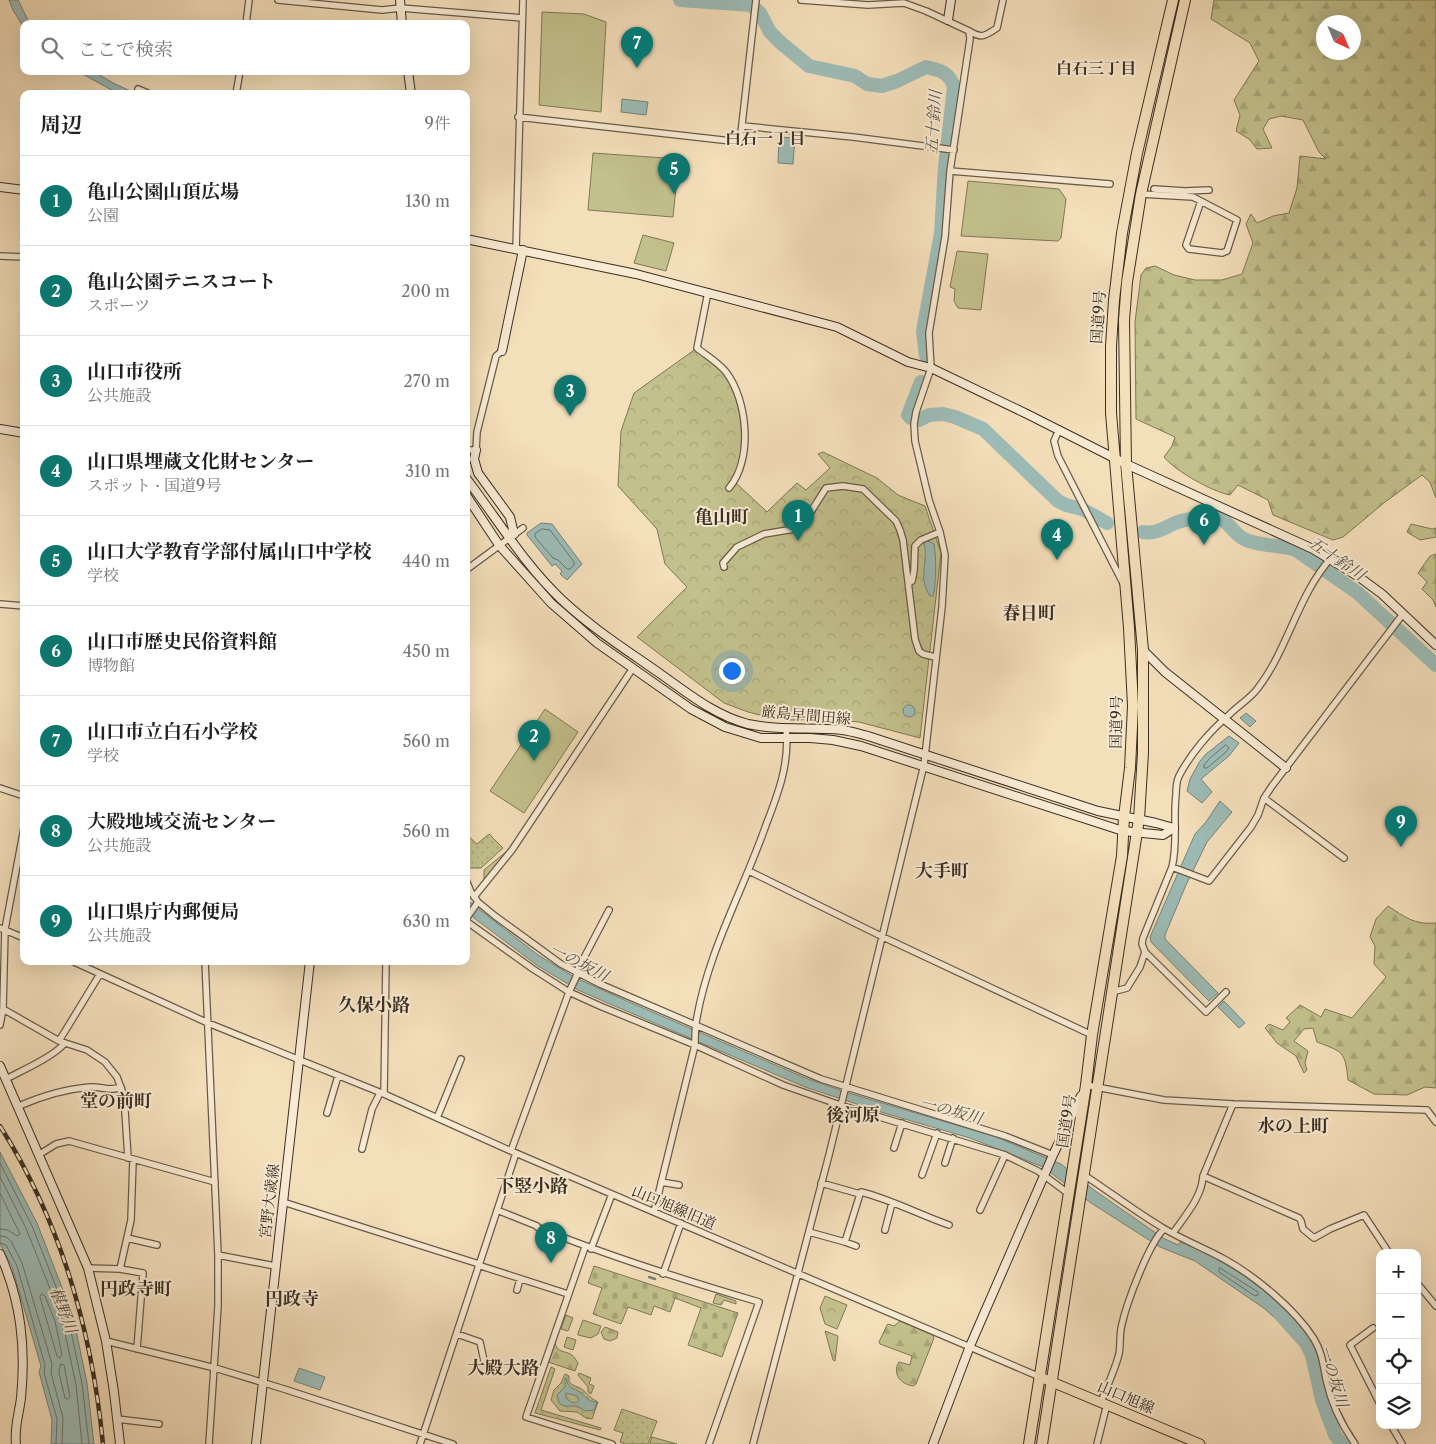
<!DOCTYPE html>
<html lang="ja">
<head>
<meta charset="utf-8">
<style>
  :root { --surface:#fff; --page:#f2f2f2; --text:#222; --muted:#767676; --line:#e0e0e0; --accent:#0f766e }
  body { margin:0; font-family:"Libre Caslon Text","Noto Serif JP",serif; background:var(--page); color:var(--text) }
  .controls { position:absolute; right:15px; bottom:15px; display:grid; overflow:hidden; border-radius:10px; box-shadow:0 5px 20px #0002 }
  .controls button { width:45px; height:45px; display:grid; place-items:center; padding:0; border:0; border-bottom:1px solid var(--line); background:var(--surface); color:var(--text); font:25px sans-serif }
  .compass { position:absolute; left:1316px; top:15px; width:45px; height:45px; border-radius:50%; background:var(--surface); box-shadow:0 5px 20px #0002; rotate:136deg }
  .you { position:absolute; left:731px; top:670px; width:18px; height:18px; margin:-12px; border:4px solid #fff; border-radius:50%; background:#1a73e8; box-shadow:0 0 0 8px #1a73e833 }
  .badge { display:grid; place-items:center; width:32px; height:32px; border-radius:50%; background:var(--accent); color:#fff; font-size:16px; font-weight:700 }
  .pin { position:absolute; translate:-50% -41px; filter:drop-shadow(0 1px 2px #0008) }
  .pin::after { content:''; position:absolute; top:26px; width:18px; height:15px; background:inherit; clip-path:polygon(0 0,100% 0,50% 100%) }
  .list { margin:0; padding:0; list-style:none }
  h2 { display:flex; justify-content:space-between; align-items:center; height:65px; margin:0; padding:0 20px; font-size:21px }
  h2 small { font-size:16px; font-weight:400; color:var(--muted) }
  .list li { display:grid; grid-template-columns:32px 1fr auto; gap:15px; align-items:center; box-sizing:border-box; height:90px; padding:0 20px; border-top:1px solid var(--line) }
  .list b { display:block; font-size:19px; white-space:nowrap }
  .list p { margin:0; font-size:16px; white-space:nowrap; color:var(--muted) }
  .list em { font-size:16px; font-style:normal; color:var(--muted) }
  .icon { flex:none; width:28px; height:28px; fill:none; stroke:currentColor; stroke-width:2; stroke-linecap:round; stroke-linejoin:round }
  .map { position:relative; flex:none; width:1436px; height:1444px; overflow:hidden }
  .search { position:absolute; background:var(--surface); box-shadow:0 5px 20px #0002; left:20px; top:20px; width:450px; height:55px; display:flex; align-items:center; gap:12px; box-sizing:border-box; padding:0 18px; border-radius:10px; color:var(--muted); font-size:19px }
  .panel { position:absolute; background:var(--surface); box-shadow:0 5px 20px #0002; left:20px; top:90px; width:450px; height:875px; border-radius:10px }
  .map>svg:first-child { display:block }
  .grass { fill:url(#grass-dots); stroke:#7e7857 }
  .forest { fill:url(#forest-firs); stroke:#7e7857; fill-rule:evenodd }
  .cemetery { fill:url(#cemetery-stones); stroke:#7e7857 }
  .park { fill:url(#park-crowns); stroke:#7e7857 }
  .garden { fill:#c2c08c; stroke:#7e7857 }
  .water { fill:#9dbcb7; stroke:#75847b; fill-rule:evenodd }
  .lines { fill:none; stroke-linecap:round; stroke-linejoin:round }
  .shore { stroke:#6c766c; stroke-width:1 }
  .stream { stroke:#75847b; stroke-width:2.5 }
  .river { stroke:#9dbcb7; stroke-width:14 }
  .street-casing { stroke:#685b48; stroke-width:8 }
  .secondary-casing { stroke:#3a2f22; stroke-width:10 }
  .primary-casing { stroke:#3a2f22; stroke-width:11 }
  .highway-casing { stroke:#3a2f22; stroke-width:12 }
  .street { stroke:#f8ead3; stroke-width:5.5 }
  .secondary { stroke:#f8ead3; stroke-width:8 }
  .primary { stroke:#f4dfbb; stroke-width:9 }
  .highway { stroke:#f4dfbb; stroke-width:10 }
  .rail-casing { stroke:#3a2f22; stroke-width:4.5 }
  .rail { stroke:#f8ead3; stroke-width:2.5; stroke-dasharray:8; stroke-linecap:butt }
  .labels { text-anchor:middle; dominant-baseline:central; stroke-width:4; stroke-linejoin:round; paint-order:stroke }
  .street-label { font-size:15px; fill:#3a2f22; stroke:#f8ead3 }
  .neighbourhood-label { font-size:16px; font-weight:bold; fill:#3a2f22; stroke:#f8ead3 }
  .water-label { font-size:16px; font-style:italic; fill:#535247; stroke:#f8ead3 }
  .quarter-label { font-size:18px; font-weight:bold; fill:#3a2f22; stroke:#f8ead3 }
</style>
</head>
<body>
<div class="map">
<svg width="1436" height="1444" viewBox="0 0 1436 1444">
  <defs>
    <pattern id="grass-dots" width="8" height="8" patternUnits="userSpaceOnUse" patternTransform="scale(1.25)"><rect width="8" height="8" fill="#c2c08c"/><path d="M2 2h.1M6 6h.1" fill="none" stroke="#a7a578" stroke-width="1.8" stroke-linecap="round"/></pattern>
    <pattern id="forest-firs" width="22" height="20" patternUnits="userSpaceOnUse" patternTransform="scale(1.25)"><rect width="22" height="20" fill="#c2c08c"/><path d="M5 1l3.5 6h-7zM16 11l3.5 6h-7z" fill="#a7a578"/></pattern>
    <pattern id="cemetery-stones" width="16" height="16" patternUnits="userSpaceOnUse" patternTransform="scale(1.25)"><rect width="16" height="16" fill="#c2c08c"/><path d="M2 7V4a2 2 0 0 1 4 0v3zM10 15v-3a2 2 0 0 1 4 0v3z" fill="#a7a578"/></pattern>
    <pattern id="park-crowns" width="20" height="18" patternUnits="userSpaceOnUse" patternTransform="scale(1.25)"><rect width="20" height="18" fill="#c2c08c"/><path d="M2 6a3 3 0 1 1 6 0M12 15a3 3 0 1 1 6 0" fill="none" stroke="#a7a578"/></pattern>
  </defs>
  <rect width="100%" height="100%" fill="#f4dfbb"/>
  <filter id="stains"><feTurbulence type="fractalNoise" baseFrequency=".004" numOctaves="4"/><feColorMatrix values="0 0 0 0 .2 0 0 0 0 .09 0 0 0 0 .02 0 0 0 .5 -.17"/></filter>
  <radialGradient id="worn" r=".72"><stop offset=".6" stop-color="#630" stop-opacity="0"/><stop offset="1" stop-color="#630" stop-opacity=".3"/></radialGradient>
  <path class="grass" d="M466,834L477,844L489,834L503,848L481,868H470L466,861Z
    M551,1367L555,1369L541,1410L601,1428L600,1430L535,1413Z
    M579,1373L591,1378L589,1384L594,1386L591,1394L588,1392V1387L578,1375Z
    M565,1374L569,1376V1382C573,1386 576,1386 580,1388C588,1393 588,1397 598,1402L592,1419L586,1418L577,1412L560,1411L551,1400L554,1390L561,1383Z
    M622,1409L657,1421L648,1444H625L620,1442L623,1433L614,1430Z"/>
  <path class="forest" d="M1214,0H1436V498L1430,482L1422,475L1385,502L1343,537L1333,540L1273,515L1268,500L1238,485L1230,495C1213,492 1175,471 1164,457L1172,446L1175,437L1136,419L1135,322L1141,275L1146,268L1155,266L1174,275L1195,280H1222L1242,274L1253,243L1246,224L1251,214L1257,223L1273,216L1289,213L1297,188L1300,156L1326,159L1319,152L1303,120L1281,116L1269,119L1263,129L1272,148L1257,149L1249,139L1236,131L1240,115L1234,100L1259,61L1250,43L1211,19ZM1324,22H1354V52H1324Z
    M1411,524L1432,529L1436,528V537L1420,540L1407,532Z
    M1436,554V607L1433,600L1422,589L1427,582L1418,573L1430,556Z
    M1388,906C1405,917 1414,925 1436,923V1088L1425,1087L1407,1095L1374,1094L1348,1080C1345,1051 1343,1052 1317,1042L1313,1028L1304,1029L1294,1041L1308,1051L1305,1063L1307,1070L1304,1073L1296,1056L1277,1043L1265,1028L1269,1024L1283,1030L1290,1022L1286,1018L1300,1005L1321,1017L1325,1009L1352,1018L1386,977L1374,964L1375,946L1370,937L1376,919Z
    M716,1294L736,1301V1304L724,1300L721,1305L713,1303Z
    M900,1321L933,1335L934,1338L916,1384L913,1386C900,1384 892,1373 899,1362L910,1365L912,1356L880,1344L879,1342L887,1325L888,1324L894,1326Z
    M605,1327L618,1332L617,1338L610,1341L604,1339L601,1332Z
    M555,1343C558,1354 565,1350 572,1355C574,1356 577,1362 578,1363L575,1371L548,1362Z"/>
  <path class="cemetery" d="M594,1266L738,1313L722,1357L688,1345L701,1308L675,1298L670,1312L654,1306L651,1315L628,1307L621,1324L593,1314L602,1288L588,1283Z"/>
  <path class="park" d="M697,348L718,363L738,395L746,441L735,482L767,512L797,483L806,490L830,468L818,454L823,452L877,478L898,495L925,506L941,553L920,738L859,722L827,719L792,720L772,718L748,712L724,703L637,637L687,587L665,564L657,529L618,486L621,431L634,393Z
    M825,1296L847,1305L837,1329L825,1324L820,1308Z
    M825,1331L838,1336L835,1361L833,1360Z
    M652,1437L677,1444H650Z"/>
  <path class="garden" d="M542,12L584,14L606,22L601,112L539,105Z
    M593,153L679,159L673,217L588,210Z
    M968,181L1059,189L1066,199L1061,238L1058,241L961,236Z
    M643,235L674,243L666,271L634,263Z
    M957,251L988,254L981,310L958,308L954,301L955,289L950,287Z
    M545,709L578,732L524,813L490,791Z
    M507,851L508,852L484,880V870Z
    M566,1315L573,1318L568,1331L561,1329Z
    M583,1320L601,1326L598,1334L591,1338L578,1335V1333Z
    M567,1337L576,1340L573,1350L564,1347Z"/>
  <path class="water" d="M9,0H18L30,24H24V28L13,10Z
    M77,71H93L113,83L137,94H119Z
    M622,99L648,102L646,115L621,112Z
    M779,137L795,138L793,164L778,163Z
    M541,523L552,524L582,564L567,580L560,574L562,571L555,564L552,566L527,535V533Z
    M927,541L933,543C937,550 936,588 933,596H930C917,576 929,563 924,543Z
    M903 711a6 6 0 1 1 12 0a6 6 0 1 1-12 0Z
    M1246,713L1256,721L1250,727L1240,718Z
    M1229,736L1239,743L1229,756L1201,779L1212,792L1202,803L1187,791L1190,779L1200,761L1206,754Z
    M1220,801L1232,812L1207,842L1186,885L1165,935V939L1218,993L1209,1001L1151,942L1150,937L1195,834L1206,822Z
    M466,899L538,955L574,977L629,1002L808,1079L849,1093L996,1137L1061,1164L1094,1190L1163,1238L1178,1245L1181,1241C1211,1256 1241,1271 1267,1293C1277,1301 1285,1311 1294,1321L1292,1327L1286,1328L1265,1309L1195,1261L1160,1247L1091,1203L1043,1167L970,1138L884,1113L805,1087L610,1004L578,990L538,966L474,918L466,909Z
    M1224,1001L1245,1023L1239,1028L1218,1007Z
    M0,1152L37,1223L73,1316L87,1383L94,1444H51L52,1420L39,1372L41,1366L12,1267L0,1244Z
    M299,1368L325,1377L320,1390L294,1381Z
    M565,1378L567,1379V1383C571,1389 576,1389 581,1393C587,1398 588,1402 597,1402L594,1410L585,1411L577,1406H564L559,1403L557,1395L565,1387ZM566,1393L577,1396L579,1400L576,1403L571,1402L566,1398Z"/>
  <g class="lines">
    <path class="shore" d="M542,529L550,530L574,562V565L570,569H567L558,560L553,558L535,537V534Z
      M1226,745L1229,748L1225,753L1207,768H1204V765L1210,758Z
      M0,1163L32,1226L68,1317L82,1384L89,1444
      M0,1177L26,1228L62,1319L76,1385L82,1444
      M0,1193L20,1234L17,1236L8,1230L0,1229
      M0,1236L6,1237L11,1241L22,1263L52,1364L51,1373L63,1418L62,1444
      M0,1243L6,1245L17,1266L45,1365L44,1373L57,1419L56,1444
      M1220,1268L1258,1292V1295L1255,1296L1219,1272Z
      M42,1294L45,1296L55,1321L62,1355L60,1358L57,1356L40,1297Z
      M61,1364L64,1365L70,1397L68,1399L65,1398L59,1373Z"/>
    <path class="stream" d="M649,1277L655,1279"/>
    <path class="river" d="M680,0L751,5L760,13L770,32L781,43L809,66L855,76L867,84L882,86L897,81L926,67C940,70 949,72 954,87L945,167L941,233L923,331L926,356
      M921,382L908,415L911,418L919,420L929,415L943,414L955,417L983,429L1058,501L1066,505L1082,509L1107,523
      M1143,532C1156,534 1164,528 1175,523C1186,519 1202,517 1213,517C1228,518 1232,533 1244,539C1260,547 1279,544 1296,550L1358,593L1436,665
      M1280,1314L1306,1343L1312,1355L1322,1400L1335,1435L1342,1444"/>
    <g class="street-casing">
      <path id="street" d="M278,0L382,10L401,8L522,18
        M246,24L249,0
        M969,31C982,39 985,36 997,28L1003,0
        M138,89L150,94
        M236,94L240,71
        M518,117L740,142L756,0
        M743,126L853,137L954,150
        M950,171L1110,184
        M1154,189L1185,191
        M1141,194L1193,197L1237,220L1227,251L1222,253L1189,249L1186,245L1201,201
        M1185,194V191L1209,190
        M516,249L523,0
        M0,256L24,257
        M708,292L697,348C707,356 718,362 726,372C748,401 753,460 729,488
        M1059,430L1054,441L1058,456L1124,585
        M466,450H476L477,432L496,356L502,351
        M724,567L723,563L737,547L764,534L794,529L805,521L826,488L843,486L863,489L896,521L900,530L903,540L915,639L919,651L923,654L935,657
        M466,570L523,528
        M909,583L912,581L914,571L915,546L921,540L940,532
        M0,604L24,606
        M0,788L24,796
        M1264,798L1344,858
        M1172,867L1209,881L1251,827L1258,815L1264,798L1272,786L1403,614
        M749,871L883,937L1092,1035
        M466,880L471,892L478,902L495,916L561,964L600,984L821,1079L1005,1136L1053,1155
        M474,897L512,850L633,668
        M466,919L478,902
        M466,921L533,969L569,992L600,1006L695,1045L783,1085L840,1105L1005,1155L1038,1171L1069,1194
        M0,928L24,938
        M72,961L208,1023L384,1094L511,1151L1040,1377
        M205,961L218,1255V1306L209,1444
        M576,973L609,910
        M1112,992L1127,988L1140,967L1145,952
        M1226,992L1206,1012L1145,952L1142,944L1143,938L1172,867C1178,843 1173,819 1176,795C1176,788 1176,782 1179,776C1191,753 1211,730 1230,714C1239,705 1251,698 1258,688C1288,649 1298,595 1331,558
        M3,1009L59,1041L87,1050L105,1062L117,1077L124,1096L128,1158
        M0,1025L3,1009L5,929L24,828
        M59,1041L100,974
        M6,1079C23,1070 53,1057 65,1043
        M1086,1085L1164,1100L1233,1104L1427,1110L1436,1122
        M384,1094L386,961
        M19,1106C42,1096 65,1089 90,1087C100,1086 112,1092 121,1087
        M327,1113L338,1076
        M437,1118L461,1059
        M894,1148L902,1123
        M362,1149L372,1109L380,1093
        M511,1151L569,992L578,973
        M40,1154L56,1144L69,1141L215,1182
        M945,1163L953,1138
        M922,1175L937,1133
        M1084,1175C1110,1192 1136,1212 1163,1228C1183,1240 1204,1248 1224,1259C1255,1276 1295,1309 1314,1339C1322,1352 1323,1364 1326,1379C1331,1403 1341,1424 1355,1444
        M1203,1176L1299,1218L1301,1221L1303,1229L1314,1238L1330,1229L1364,1215L1389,1253
        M661,1182L679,1185
        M860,1194L861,1192C890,1199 920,1215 949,1225
        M283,1202L479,1264
        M497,1210L537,1226V1227C610,1257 684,1280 759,1302L709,1444
        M980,1210L1005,1155
        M654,1212L695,1045C695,1038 695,1030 696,1023C707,953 743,891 766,825C778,794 790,763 786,729
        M885,1230L892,1203
        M809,1232L845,1242L860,1194L821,1183
        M1173,1233C1185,1216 1202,1197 1203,1176L1233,1104
        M127,1238L157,1245
        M845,1242L856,1246
        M585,1247L526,1417L612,1444
        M591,1249L612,1194
        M218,1255L275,1266
        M478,1265L568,1294
        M88,1268L120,1269L131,1220L133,1160
        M120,1269L143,1273L137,1349
        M663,1274L681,1223
        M1417,1283L1436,1306
        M517,1290L520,1279
        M1373,1328L1350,1345L1380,1404
        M457,1334L480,1342L484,1361L494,1364
        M106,1341L215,1368L284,1389L453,1444
        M1101,1402C1107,1386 1115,1370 1119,1354C1121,1344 1119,1334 1122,1324C1127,1302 1149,1243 1164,1229
        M117,1419L159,1424
        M1391,1425L1402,1444
        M420,1444L516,1153
        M753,1444L829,1155L924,765L942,607L945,555L940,532L929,500L915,441L914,424L916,412L931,368L929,333L945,237L950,171L970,39L969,31L926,11L904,3L868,5L801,0
        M1097,1444L1107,1404"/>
    </g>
    <g class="secondary-casing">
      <path id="secondary" d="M400,0L402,24
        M948,20L951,0
        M408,71L411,94
        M0,187L24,190
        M466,239L636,274L837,327L908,362L931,368L1027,414L1126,464L1313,549L1359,577L1382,594L1436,645
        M502,351L523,250
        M0,429L24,433
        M476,450L474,459L478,473L510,517L514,534
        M466,478C498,520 524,564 562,600C593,629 628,651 662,675C689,694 716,716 748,724C779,731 811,727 842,730C851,731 860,734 868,736L1098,811L1156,823L1174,828
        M466,495L499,545L551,603L597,643L691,709L725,727L761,738H810L833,740L861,746L1123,831L1163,835L1174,828
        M1143,650L1165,672L1286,768
        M0,1066L88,1268L106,1341L114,1392L120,1444
        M0,1254C21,1301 26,1347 21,1398C19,1414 14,1428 16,1444
        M256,1444L310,961
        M933,1444L970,1346L1053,1155L1081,1096"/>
    </g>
    <g class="primary-casing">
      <path id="primary" d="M1040,1377L1200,1444"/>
    </g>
    <g class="highway-casing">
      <path id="highway" d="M1029,1444L1086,1085L1092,1035L1122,856L1124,817L1130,768L1133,706L1129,628L1111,413V346L1114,300L1122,233L1137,153L1173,0
        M1042,1444L1139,819L1143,753V650L1126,464L1124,320L1127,282L1141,194L1185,0"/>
    </g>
    <use href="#street" class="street"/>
    <use href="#secondary" class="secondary"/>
    <use href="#primary" class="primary"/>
    <use href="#highway" class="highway"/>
    <g class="rail-casing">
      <path id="rail" d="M0,1126C61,1222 92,1332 103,1444"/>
    </g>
    <use href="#rail" class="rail"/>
  </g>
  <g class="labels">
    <g class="street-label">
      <text transform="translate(1098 317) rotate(-86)">国道9号</text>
      <text transform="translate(806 715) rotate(5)">厳島早間田線</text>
      <text transform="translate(1116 722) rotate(-89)">国道9号</text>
      <text transform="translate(1066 1121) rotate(-81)">国道9号</text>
      <text transform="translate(269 1201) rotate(-83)">宮野大歳線</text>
      <text transform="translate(674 1207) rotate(23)">山口旭線旧道</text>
      <text transform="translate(1126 1397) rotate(23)">山口旭線</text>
    </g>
    <g class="neighbourhood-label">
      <text x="1096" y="68">白石三丁目</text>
      <text x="765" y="138">白石一丁目</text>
    </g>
    <g class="water-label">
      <text transform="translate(933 122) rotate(-86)">五十鈴川</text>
      <text transform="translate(1337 558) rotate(34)">五十鈴川</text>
      <text transform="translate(579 962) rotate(27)">一の坂川</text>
      <text transform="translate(951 1110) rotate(15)">一の坂川</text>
      <text transform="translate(64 1310) rotate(69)">椹野川</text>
      <text transform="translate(1334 1376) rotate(73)">一の坂川</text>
    </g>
    <g class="quarter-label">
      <text x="722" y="517">亀山町</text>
      <text x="1029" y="613">春日町</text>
      <text x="942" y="871">大手町</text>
      <text x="374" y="1005">久保小路</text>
      <text x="116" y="1101">堂の前町</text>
      <text x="853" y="1115">後河原</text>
      <text x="1293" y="1126">水の上町</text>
      <text x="532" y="1186">下竪小路</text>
      <text x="136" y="1289">円政寺町</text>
      <text x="292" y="1299">円政寺</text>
      <text x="503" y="1368">大殿大路</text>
    </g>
  </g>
  <rect width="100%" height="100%" filter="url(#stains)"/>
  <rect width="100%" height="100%" fill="url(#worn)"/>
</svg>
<div class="controls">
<button>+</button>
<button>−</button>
<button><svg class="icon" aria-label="locate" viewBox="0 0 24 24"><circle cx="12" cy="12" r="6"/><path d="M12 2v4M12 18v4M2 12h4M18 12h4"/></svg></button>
<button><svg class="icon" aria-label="layers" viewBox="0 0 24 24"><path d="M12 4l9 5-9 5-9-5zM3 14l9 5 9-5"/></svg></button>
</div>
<svg class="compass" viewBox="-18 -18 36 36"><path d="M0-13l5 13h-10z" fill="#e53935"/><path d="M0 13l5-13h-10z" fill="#767676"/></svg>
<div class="you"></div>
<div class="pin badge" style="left:798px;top:541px">1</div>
<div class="pin badge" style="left:534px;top:761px">2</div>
<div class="pin badge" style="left:570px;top:416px">3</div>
<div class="pin badge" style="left:1057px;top:560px">4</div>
<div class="pin badge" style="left:674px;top:194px">5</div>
<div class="pin badge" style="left:1204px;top:545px">6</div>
<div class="pin badge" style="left:637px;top:68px">7</div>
<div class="pin badge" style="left:551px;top:1263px">8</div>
<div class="pin badge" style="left:1401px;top:847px">9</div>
<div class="search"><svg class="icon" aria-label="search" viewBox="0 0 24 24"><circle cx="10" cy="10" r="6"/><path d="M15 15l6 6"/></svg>ここで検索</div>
<section class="panel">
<h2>周辺<small>9件</small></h2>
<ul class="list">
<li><span class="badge">1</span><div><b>亀山公園山頂広場</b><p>公園</p></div><em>130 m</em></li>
<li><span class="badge">2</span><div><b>亀山公園テニスコート</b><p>スポーツ</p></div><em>200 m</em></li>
<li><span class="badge">3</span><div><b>山口市役所</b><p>公共施設</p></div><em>270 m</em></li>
<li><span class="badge">4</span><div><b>山口県埋蔵文化財センター</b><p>スポット · 国道9号</p></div><em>310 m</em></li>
<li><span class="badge">5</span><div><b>山口大学教育学部付属山口中学校</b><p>学校</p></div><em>440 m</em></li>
<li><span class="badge">6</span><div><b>山口市歴史民俗資料館</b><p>博物館</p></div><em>450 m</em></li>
<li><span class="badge">7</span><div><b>山口市立白石小学校</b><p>学校</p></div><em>560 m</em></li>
<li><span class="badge">8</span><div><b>大殿地域交流センター</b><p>公共施設</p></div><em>560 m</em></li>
<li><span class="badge">9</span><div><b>山口県庁内郵便局</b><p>公共施設</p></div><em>630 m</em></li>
</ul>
</section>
</div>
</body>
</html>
